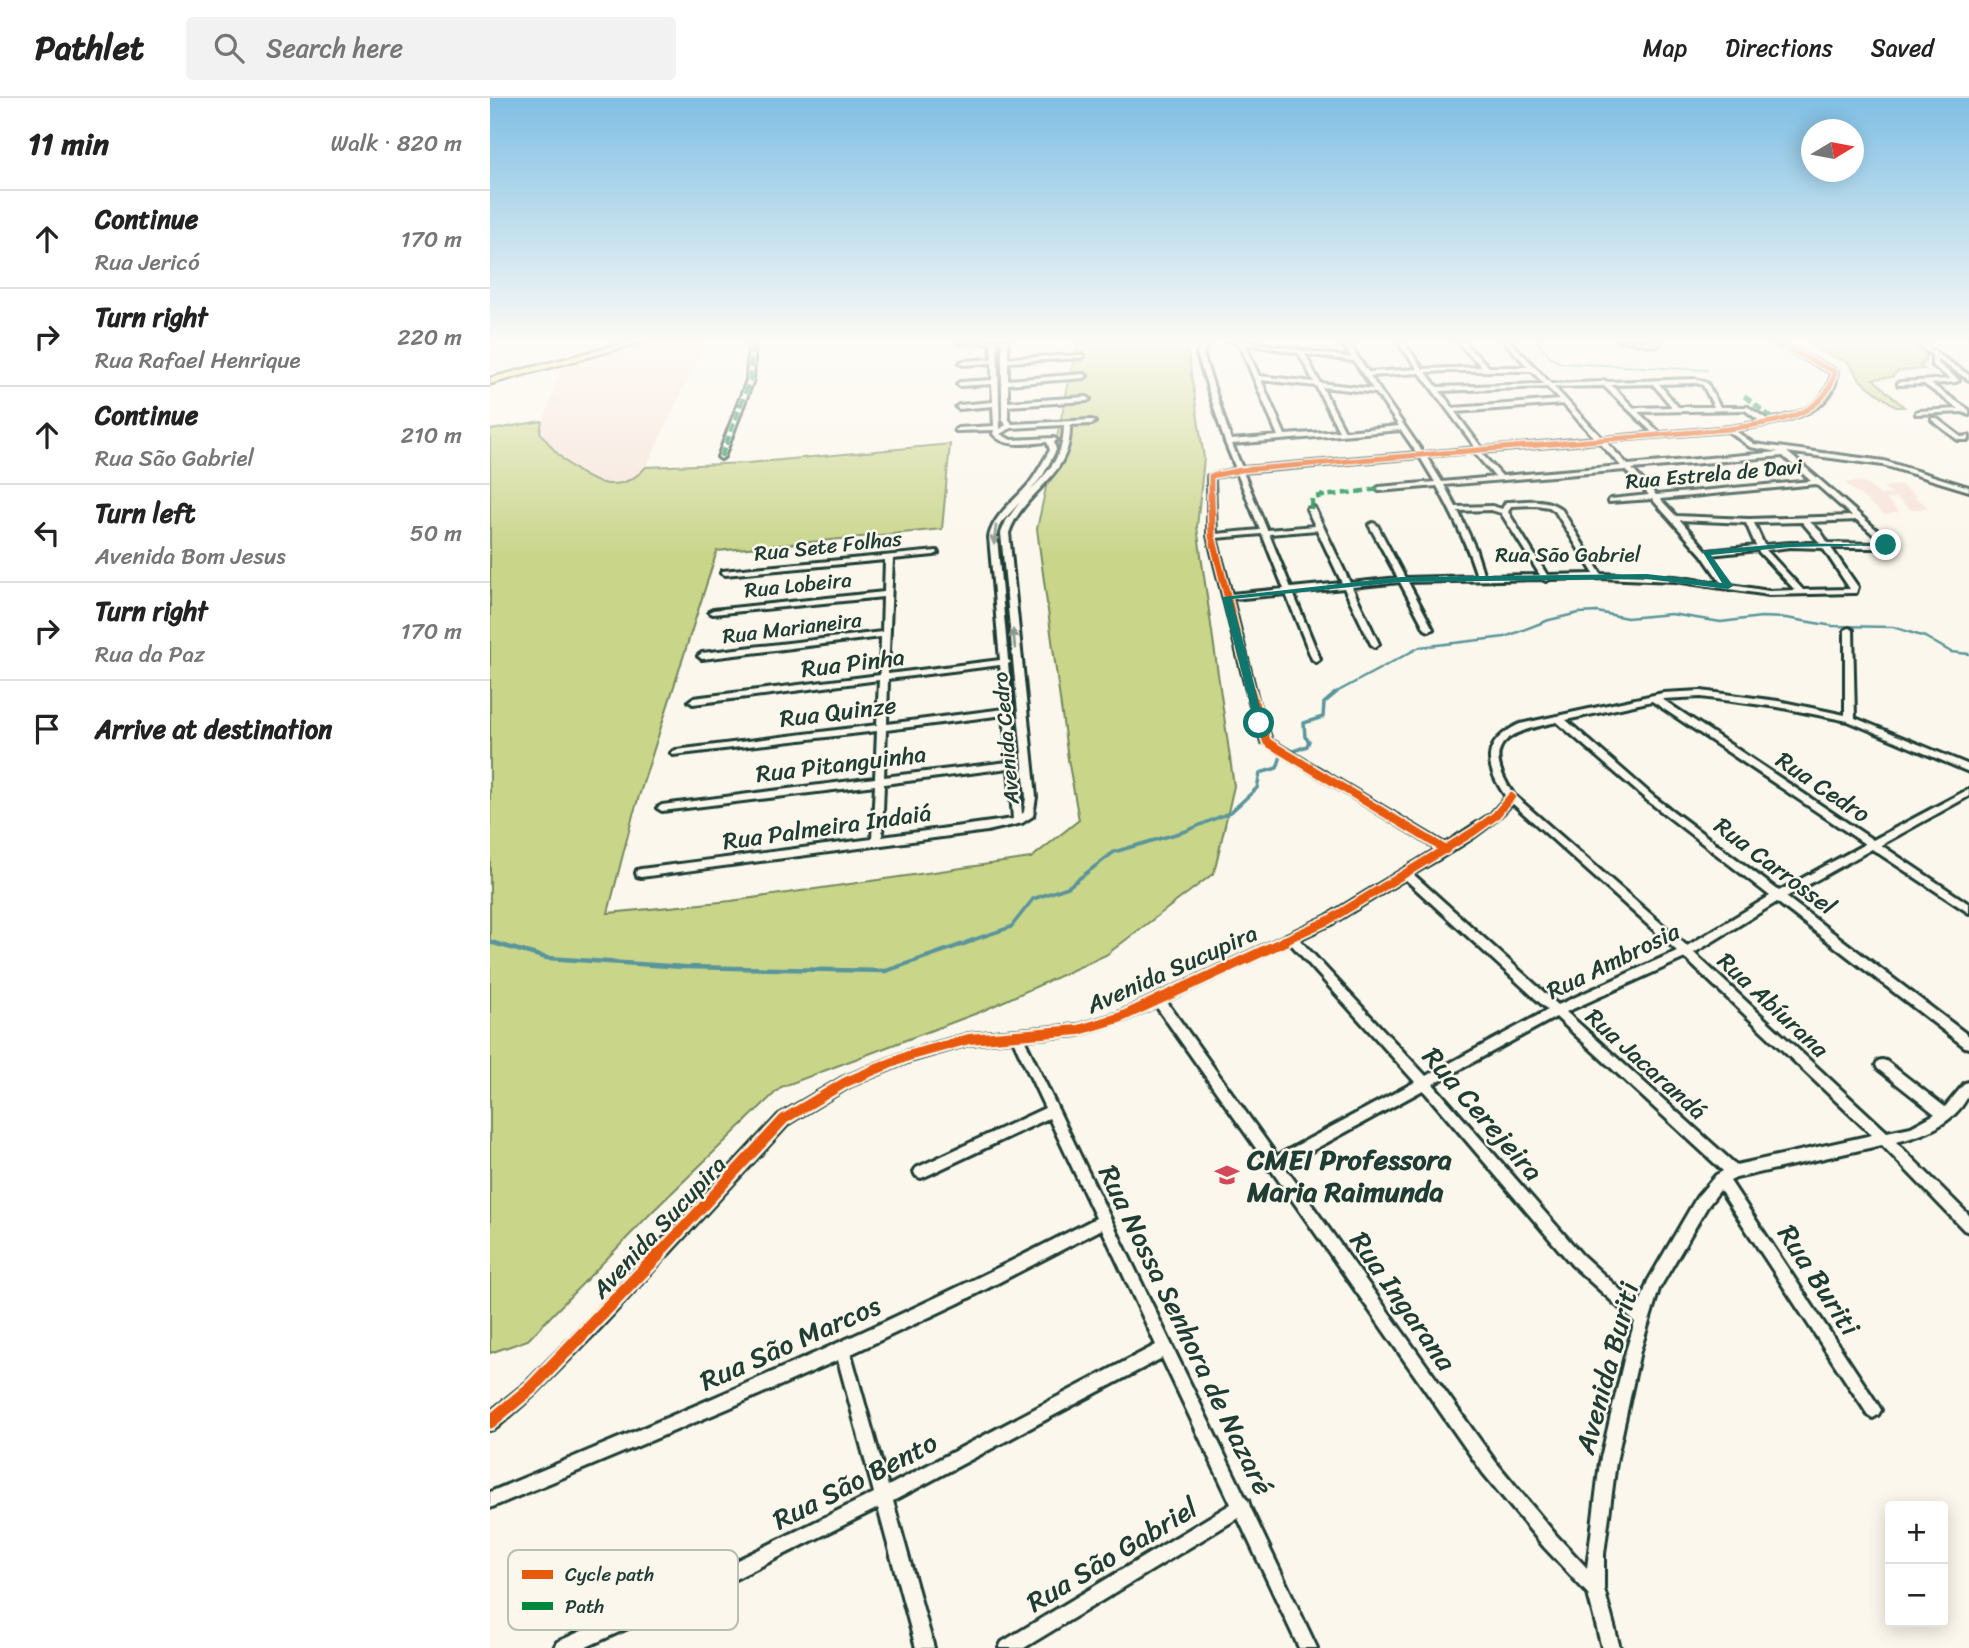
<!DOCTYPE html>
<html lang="en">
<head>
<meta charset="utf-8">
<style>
  :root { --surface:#fff; --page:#f2f2f2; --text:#222; --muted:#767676; --line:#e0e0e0 }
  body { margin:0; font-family:Sriracha,sans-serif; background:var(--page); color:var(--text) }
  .controls { position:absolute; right:21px; bottom:21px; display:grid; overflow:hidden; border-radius:7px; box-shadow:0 4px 18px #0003 }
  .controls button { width:63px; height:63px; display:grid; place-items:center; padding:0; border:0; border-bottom:2px solid var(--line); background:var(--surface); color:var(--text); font:35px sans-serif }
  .compass { position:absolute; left:1311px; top:21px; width:63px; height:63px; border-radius:50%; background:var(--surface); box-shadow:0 4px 18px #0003; rotate:80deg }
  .stop { position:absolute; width:21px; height:21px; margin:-16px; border:5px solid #0f766e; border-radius:50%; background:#fff }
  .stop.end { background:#0f766e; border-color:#fff; box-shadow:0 2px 7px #0008 }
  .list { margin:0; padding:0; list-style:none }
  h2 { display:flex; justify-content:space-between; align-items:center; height:91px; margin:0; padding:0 28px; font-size:30px }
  h2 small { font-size:23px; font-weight:400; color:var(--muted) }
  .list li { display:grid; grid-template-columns:46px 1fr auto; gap:21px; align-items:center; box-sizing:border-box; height:98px; padding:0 28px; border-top:2px solid var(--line) }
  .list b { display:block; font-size:26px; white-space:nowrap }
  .list p { margin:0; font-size:23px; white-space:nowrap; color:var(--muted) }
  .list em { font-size:23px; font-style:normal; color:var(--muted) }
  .icon { flex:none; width:38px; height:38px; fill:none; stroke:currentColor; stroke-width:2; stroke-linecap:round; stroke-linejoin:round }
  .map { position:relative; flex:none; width:1479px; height:1550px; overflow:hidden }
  header { display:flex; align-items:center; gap:42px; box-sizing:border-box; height:98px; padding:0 35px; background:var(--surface); border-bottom:2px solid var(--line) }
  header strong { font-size:33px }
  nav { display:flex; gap:38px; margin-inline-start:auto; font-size:24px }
  .search { width:490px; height:63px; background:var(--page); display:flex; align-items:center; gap:18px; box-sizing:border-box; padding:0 24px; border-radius:7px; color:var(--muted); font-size:26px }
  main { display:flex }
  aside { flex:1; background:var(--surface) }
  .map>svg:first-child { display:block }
  .built { fill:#f6e2d8 }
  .green { fill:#c9d589; stroke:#74895e; stroke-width:2 }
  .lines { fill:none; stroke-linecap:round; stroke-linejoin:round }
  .stream-far3 { stroke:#5a959b; stroke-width:2 }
  .stream-far2 { stroke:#5a959b; stroke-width:2.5 }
  .stream-far1 { stroke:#5a959b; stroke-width:3.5 }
  .stream { stroke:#5a959b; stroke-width:4.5 }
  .minor-casing { stroke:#1f3d34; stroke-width:6 }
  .highway-casing { stroke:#1f3d34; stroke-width:5 }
  .minor { fill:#fbf7ec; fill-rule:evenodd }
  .highway { fill:#fce080; fill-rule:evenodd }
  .quiet-far1 { stroke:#00873e; stroke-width:4.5; stroke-dasharray:9 4.5; stroke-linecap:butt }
  .quiet { stroke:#00873e; stroke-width:5; stroke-dasharray:10 5; stroke-linecap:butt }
  .cycleway-far4-casing { stroke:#fbf7ec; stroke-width:8 }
  .cycleway-far3-casing { stroke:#fbf7ec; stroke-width:10 }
  .cycleway-far2-casing { stroke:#fbf7ec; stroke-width:12 }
  .cycleway-far1-casing { stroke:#fbf7ec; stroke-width:15 }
  .cycleway-casing { stroke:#fbf7ec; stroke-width:18 }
  .cycleway-far4 { stroke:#e8590c; stroke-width:5 }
  .cycleway-far3 { stroke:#e8590c; stroke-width:7 }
  .cycleway-far2 { stroke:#e8590c; stroke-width:8 }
  .cycleway-far1 { stroke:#e8590c; stroke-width:10 }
  .cycleway { stroke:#e8590c; stroke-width:13 }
  .oneway { fill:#8d9a90 }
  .route { fill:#0f766e }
  .labels { text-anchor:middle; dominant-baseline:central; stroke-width:5; stroke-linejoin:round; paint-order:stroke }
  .far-street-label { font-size:21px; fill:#1f3d34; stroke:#fbf7ec }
  .street-label { font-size:24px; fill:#1f3d34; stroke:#fbf7ec }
  .near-street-label { font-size:28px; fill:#1f3d34; stroke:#fbf7ec }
  .near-poi-label { font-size:28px; font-weight:bold; fill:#1f3d34; stroke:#fbf7ec; text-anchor:start }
  .key { fill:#fbf7ec; stroke:#b9bfb5; stroke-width:2 }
  .key-label { font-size:19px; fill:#1f3d34 }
</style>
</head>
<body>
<header>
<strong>Pathlet</strong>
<div class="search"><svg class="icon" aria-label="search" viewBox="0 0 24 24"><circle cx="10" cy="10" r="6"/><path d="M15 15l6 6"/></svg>Search here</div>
<nav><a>Map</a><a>Directions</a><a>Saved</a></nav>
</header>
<main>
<aside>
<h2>11 min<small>Walk · 820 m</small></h2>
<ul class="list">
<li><svg class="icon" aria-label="ahead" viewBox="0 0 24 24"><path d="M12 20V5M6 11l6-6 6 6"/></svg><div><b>Continue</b><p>Rua Jericó</p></div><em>170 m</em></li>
<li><svg class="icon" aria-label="right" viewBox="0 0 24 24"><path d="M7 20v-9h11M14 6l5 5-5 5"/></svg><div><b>Turn right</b><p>Rua Rafael Henrique</p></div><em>220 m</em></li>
<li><svg class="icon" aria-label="ahead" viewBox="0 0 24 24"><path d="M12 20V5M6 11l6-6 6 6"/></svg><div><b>Continue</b><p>Rua São Gabriel</p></div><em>210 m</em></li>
<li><svg class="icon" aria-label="left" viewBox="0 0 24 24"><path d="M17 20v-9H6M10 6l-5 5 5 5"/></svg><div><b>Turn left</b><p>Avenida Bom Jesus</p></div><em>50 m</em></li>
<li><svg class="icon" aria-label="right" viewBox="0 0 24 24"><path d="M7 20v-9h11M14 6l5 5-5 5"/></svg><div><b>Turn right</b><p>Rua da Paz</p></div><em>170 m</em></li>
<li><svg class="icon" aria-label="arrive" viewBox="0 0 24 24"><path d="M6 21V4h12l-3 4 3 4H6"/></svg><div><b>Arrive at destination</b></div></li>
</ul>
</aside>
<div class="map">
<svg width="1479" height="1550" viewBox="0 0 1479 1550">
  <rect width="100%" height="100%" fill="#fbf7ec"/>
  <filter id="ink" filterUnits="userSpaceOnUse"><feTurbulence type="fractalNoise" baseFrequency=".0143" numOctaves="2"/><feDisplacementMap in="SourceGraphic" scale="14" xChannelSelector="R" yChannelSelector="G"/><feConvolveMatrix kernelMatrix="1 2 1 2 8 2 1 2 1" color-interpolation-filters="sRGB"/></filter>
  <g filter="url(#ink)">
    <path class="built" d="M166,242H216L156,369L143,383L122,388L79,370L50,334L72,267Z
      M1372,383L1391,397L1402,396L1393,389L1411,387L1427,398L1425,399L1438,409L1421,412L1406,400L1396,401L1409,414L1395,417L1355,385Z"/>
    <path class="green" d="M588,242H696L714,360L707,429L744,688L724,775L616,857L490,914L291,989L163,1113L38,1242L0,1255V332L52,323L50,334C74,368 119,410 156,369L258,365L460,346L452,431L227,453L143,717L118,815L241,803L541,760L589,722L578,661L547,431Z
      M1317,242H1417L1437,255L1435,263L1431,264L1434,266L1429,267L1434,271L1408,273L1402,279L1383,281L1414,309H1406L1371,283L1358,264L1330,254Z"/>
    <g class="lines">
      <path class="stream-far3" d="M1046,242L1061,260L1071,265L1217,272"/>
      <path class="stream-far2" d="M843,596L930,549L1015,539L1059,522L1089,515L1107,514L1137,520L1181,516L1231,524L1271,519L1296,520L1343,528L1403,529L1435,539L1461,554L1479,556"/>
      <path class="stream-far1" d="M477,844L521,829L543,801L578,789L624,754L696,733L741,714L767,690L770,675L787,670L791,658L817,648L819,643L815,639L814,625L833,619L834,605L847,594"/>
      <path class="stream" d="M0,844L57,860L194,869L396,873L482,843"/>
      <g class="minor-casing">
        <path id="minor" d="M259,242H265L263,282L234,359L231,361L228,359L257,282Z
          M472,242H518V260L593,257V259L591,260L518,264V282L594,276L597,278L594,280L518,286V304L597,299L600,301L597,303L518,308V320L522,326L602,322L605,324L602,326L580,327C582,380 534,391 519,435L546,699L543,718L532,725L497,733L151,779L147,778L146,775L147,772L151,771L382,741L385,687L172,713L167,710L172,707L385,680L387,633L183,657L181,655L183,653L186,652L387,627L389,582L203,606L199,603L203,600L390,577L391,539L212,561L208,558L212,555L392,534L393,499L223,516L219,514L223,512L394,494L395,462L235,477L231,475L232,473L447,453L448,455L444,457L403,461L398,576L510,562L499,439C504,416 525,403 539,386C547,375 553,364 560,352L557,344C539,345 516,351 503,336L504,332L466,333L465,332L468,330L504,328L503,308L469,311L466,309L469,307L503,304L502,286L470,288L467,286L470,284L502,282V265L473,267L470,265L473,263L502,261L501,244L470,245L469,244ZM512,243V320L516,327L510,331L507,244ZM574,327C574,357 560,372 540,393L553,377L566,352L564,344L567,342L564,340L521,342L510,336L521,330ZM530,404L516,423L511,435L536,699L534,714L532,716L528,669L532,666L527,663L518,566L521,564L518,562L507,439L511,425ZM510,567L514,611L397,626L398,581ZM514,617L518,664L394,679L396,632ZM519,670L523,721L392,739L394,686Z
          M713,242H719L713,256L741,342L788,338L749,245L735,242H747L862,260L850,242H856L878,274L928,271L906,242H912L933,271L992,269L965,242H971L999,269H1038L1013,242H1019L1061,286L1111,284L1114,282L1117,284L1206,281L1217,285L1230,309H1258L1278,322C1309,316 1335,309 1342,275L1277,242H1284L1347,273C1347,320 1280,326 1244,332L1264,346L1394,363L1479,389V393L1393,367L1297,354L1331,383L1397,441L1399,448L1395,450H1341L1368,489L1366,495H1363L1279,497L1185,483L1109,480L1060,481L1056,483L1052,481L918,484L943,531L939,533L935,531L910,484L862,489L889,546L885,549L881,546L854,490L803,495L830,561L826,564L822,561L796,496L742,501L768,605L781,642L955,746L1001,716L1016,699C994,667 991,644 1030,626L1173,595L1211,593L1288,603L1355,617V532L1359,530L1363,532L1365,620L1479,667V674L1358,623L1288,609L1211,599L1172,601L1383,742L1479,691V698L1391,747L1479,806V815L1382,751L1296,799L1479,938V950L1475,949L1287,804L1204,855L1397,1034L1421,1029L1445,1016L1388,971L1386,967L1388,963L1392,962L1396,963L1455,1009L1475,985L1479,984C1479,989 1479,996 1477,1000C1464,1025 1433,1038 1406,1044L1479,1117V1134L1474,1132L1392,1047L1246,1080L1240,1083L1388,1307L1391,1312L1388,1317L1383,1320L1378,1317L1230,1092L1217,1109L1169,1191L1150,1253L1126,1364L1114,1456V1491L1130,1550H1112L1098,1496L1054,1449L993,1375L782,1073L778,1071L777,1066L666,908L633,923L589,937L534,941L756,1401L758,1402L760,1409L827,1550H809L748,1420L534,1550H509L512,1544L741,1406L672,1260L403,1403L444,1550H426L388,1410L233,1487L94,1550H64L67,1544L221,1475L384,1395L348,1262L239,1310L0,1410V1394C205,1309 409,1223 606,1120L559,1020L436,1078L431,1080L426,1078L424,1074L426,1070L555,1010L523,942L479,946L420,963L360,988L299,1025L110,1230L46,1295L6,1330L0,1332V1314L36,1285L100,1220L289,1017L352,980L418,953L479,936L589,927L626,916L835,819L947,751L772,644L760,605L718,438V378L746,371L735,344L707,256ZM755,246L809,255L824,284L769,278ZM815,256L864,263L883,291L830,285ZM959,273H1042L1054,286L947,289L936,274ZM930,275L986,350L933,355L880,278ZM771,282L826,288L849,333L795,337ZM1206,285L1213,287L1224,309H1188L1169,286ZM1163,286L1182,309L1144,310L1121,287ZM1114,288L1163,335L1112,340L1064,289ZM832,289L886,295L909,328L855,333ZM1057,289L1070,302L963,310L950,293ZM1073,306L1105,340L992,350L965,314ZM1255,312L1271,324L1239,329L1170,335L1148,314ZM911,332L927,355L752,370L742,346ZM1238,333L1260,349L1289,354L1138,367L1115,343ZM1109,344L1131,368L1012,378L990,354ZM984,354L1005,379L952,384L936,358ZM1293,358L1321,383L1166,397L1142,371ZM930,359L945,384L889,389L886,391L889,393L947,388C963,417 977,446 987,478L915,480L887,427L883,425L879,427L908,480L860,485L824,409L817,411L825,428L777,432L753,374ZM1135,372L1159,397L1121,401L1119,402V404L1162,401L1212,457L1232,486L1185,479L1111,476L1072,412C1057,399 1037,403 1019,404H1016L1012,411L1002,408L966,409L954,387ZM747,375L770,432L726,436L724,379ZM1326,386L1362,418L1259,421L1186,418L1170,401ZM1046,407L1059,409L1065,413L1104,476L1057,477L1018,414L1021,408ZM1001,412L1011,415L1050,477L994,478L985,450L968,413ZM1190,422L1256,425L1266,448L1217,453ZM1367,422L1390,442L1391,446L1338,445L1331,434L1320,424ZM1312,424L1330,445H1300L1274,447L1264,425ZM827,432L852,485L801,490L779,436ZM772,436L794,491L741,496L726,440ZM1300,449L1333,450L1360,491L1313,492L1276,452ZM1268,452L1269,454L1305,492L1279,493L1241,487L1220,457ZM1162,603L1375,746L1289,793L1164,699L1076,622ZM1067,624L1158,703L1280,798L1197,848L1024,697C988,644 1019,634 1067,624ZM1022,705L1187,853L1068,907L923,776C957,755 995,737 1022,705ZM915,781L1058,912L936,978L809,841L843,825ZM800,845L925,984L787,1058L676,903ZM1195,860L1382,1037L1246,1067L1076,914ZM1066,919L1233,1073L1226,1077L1207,1099L1158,1183L1149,1209L1092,1157L943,986ZM933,992L1082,1167L1145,1224L1136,1253L1110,1364L1097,1470L1066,1437L1005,1363L794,1068ZM612,1131L666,1247L398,1388L361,1256L469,1205Z
          M1129,242L1162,244L1161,242H1167L1170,246L1167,248Z
          M1421,242H1427L1479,277V282L1447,261V265L1469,282L1466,284L1441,286L1479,312V317L1473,314L1426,316V314L1428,313L1469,311L1434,286L1408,287V285L1410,284L1460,281L1442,267V257Z
          M1442,320H1446L1471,339L1479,338V342H1468L1442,322Z"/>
      </g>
      <g class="highway-casing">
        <path id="highway" d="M147,242H160L0,286V280Z"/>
      </g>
      <use href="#minor" class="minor"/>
      <use href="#highway" class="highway"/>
      <path class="quiet-far1" d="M1254,298L1285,322
        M231,359L260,282L262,242
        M826,399L889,391"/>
      <path class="quiet" d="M821,411L822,401L833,397"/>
      <g class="cycleway-far4-casing">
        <path id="cycleway-far4" d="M721,399V378L751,372L1239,331C1279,324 1335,322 1345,274L1280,242"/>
      </g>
      <g class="cycleway-far3-casing">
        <path id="cycleway-far3" d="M721,397L722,438L762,596"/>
      </g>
      <g class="cycleway-far2-casing">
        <path id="cycleway-far2" d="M761,594L777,644L956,752
          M791,844L839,822L983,734L1005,718L1021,699"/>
      </g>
      <g class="cycleway-far1-casing">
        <path id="cycleway-far1" d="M168,1157L294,1021L356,984L418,958L479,941L589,932L629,920L795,843"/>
      </g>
      <g class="cycleway-casing">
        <path id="cycleway" d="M0,1324L41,1290L170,1155"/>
      </g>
      <use href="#cycleway-far4" class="cycleway-far4"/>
      <use href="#cycleway-far3" class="cycleway-far3"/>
      <use href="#cycleway-far2" class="cycleway-far2"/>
      <use href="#cycleway-far1" class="cycleway-far1"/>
      <use href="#cycleway" class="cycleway"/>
    </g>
    <defs><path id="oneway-solid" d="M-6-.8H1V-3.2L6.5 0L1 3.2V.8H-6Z" transform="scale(1.75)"/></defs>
    <g class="oneway">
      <use href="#oneway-solid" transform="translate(505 437) rotate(96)"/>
      <use href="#oneway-solid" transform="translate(524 541) rotate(-96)"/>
    </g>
  </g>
  <linearGradient id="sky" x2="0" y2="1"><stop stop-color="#7fbfe4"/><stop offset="0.53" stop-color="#fdfbf6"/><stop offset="1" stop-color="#fdfbf6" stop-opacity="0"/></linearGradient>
  <rect width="1479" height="459" fill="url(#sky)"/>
  <path class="route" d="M1300,445L1400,447L1300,449L1221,457L1243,488L1238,491L1157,481L911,484L742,501L774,625L769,628L765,625L732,499L911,479L1157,476L1232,485L1212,453Z"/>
  <defs>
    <g id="school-bare" transform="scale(1.89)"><path d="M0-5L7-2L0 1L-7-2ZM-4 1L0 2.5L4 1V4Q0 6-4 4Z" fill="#d1495b" stroke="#fbf7ec" stroke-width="2.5" paint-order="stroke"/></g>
  </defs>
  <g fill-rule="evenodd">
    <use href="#school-bare" x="737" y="1077"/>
  </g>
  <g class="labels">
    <g class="far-street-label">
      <text transform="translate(1224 376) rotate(-5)">Rua Estrela de Davi</text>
      <text transform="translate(338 448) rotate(-6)">Rua Sete Folhas</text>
      <text x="1078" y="457">Rua São Gabriel</text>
      <text transform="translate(308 487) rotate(-6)">Rua Lobeira</text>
      <text transform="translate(302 530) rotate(-7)">Rua Marianeira</text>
      <text transform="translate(516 640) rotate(-95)">Avenida Cedro</text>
    </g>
    <g class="street-label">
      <text transform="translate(363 565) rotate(-7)">Rua Pinha</text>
      <text transform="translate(348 614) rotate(-7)">Rua Quinze</text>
      <text transform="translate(351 666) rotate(-7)">Rua Pitanguinha</text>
      <text transform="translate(1333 689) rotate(34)">Rua Cedro</text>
      <text transform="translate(337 729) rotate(-8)">Rua Palmeira Indaiá</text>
      <text transform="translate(1285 768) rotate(37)">Rua Carrossel</text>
      <text transform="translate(1123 863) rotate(-26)">Rua Ambrosia</text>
      <text transform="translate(682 871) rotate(-24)">Avenida Sucupira</text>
      <text transform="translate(1283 907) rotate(43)">Rua Abíurana</text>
      <text transform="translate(1156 966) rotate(42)">Rua Jacarandá</text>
      <text transform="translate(169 1129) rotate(-47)">Avenida Sucupira</text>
    </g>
    <g class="near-street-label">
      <text transform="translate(993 1016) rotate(49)">Rua Cerejeira</text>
      <text transform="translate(1329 1182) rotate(57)">Rua Buriti</text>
      <text transform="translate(913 1203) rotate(55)">Rua Ingarana</text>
      <text transform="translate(696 1232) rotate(64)">Rua Nossa Senhora de Nazaré</text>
      <text transform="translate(300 1245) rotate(-24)">Rua São Marcos</text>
      <text transform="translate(1117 1270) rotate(-75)">Avenida Buriti</text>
      <text transform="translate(365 1383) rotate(-27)">Rua São Bento</text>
      <text transform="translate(622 1457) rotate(-31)">Rua São Gabriel</text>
    </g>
    <g class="near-poi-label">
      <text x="757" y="1061">CMEI Professora<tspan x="757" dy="32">Maria Raimunda</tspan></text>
    </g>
  </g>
  <rect x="18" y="1452" width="230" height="80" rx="10" class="key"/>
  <rect x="32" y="1472" width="31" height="9" fill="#e8590c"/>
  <rect x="32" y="1504" width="31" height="8" fill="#00873e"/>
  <g class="key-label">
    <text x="75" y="1483">Cycle path</text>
    <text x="75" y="1515">Path</text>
  </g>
</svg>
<div class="controls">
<button>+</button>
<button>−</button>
</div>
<svg class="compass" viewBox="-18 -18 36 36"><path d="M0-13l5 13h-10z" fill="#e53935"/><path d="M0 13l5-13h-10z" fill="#767676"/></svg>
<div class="stop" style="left:769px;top:625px"></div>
<div class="stop end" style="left:1396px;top:447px"></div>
</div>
</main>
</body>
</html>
